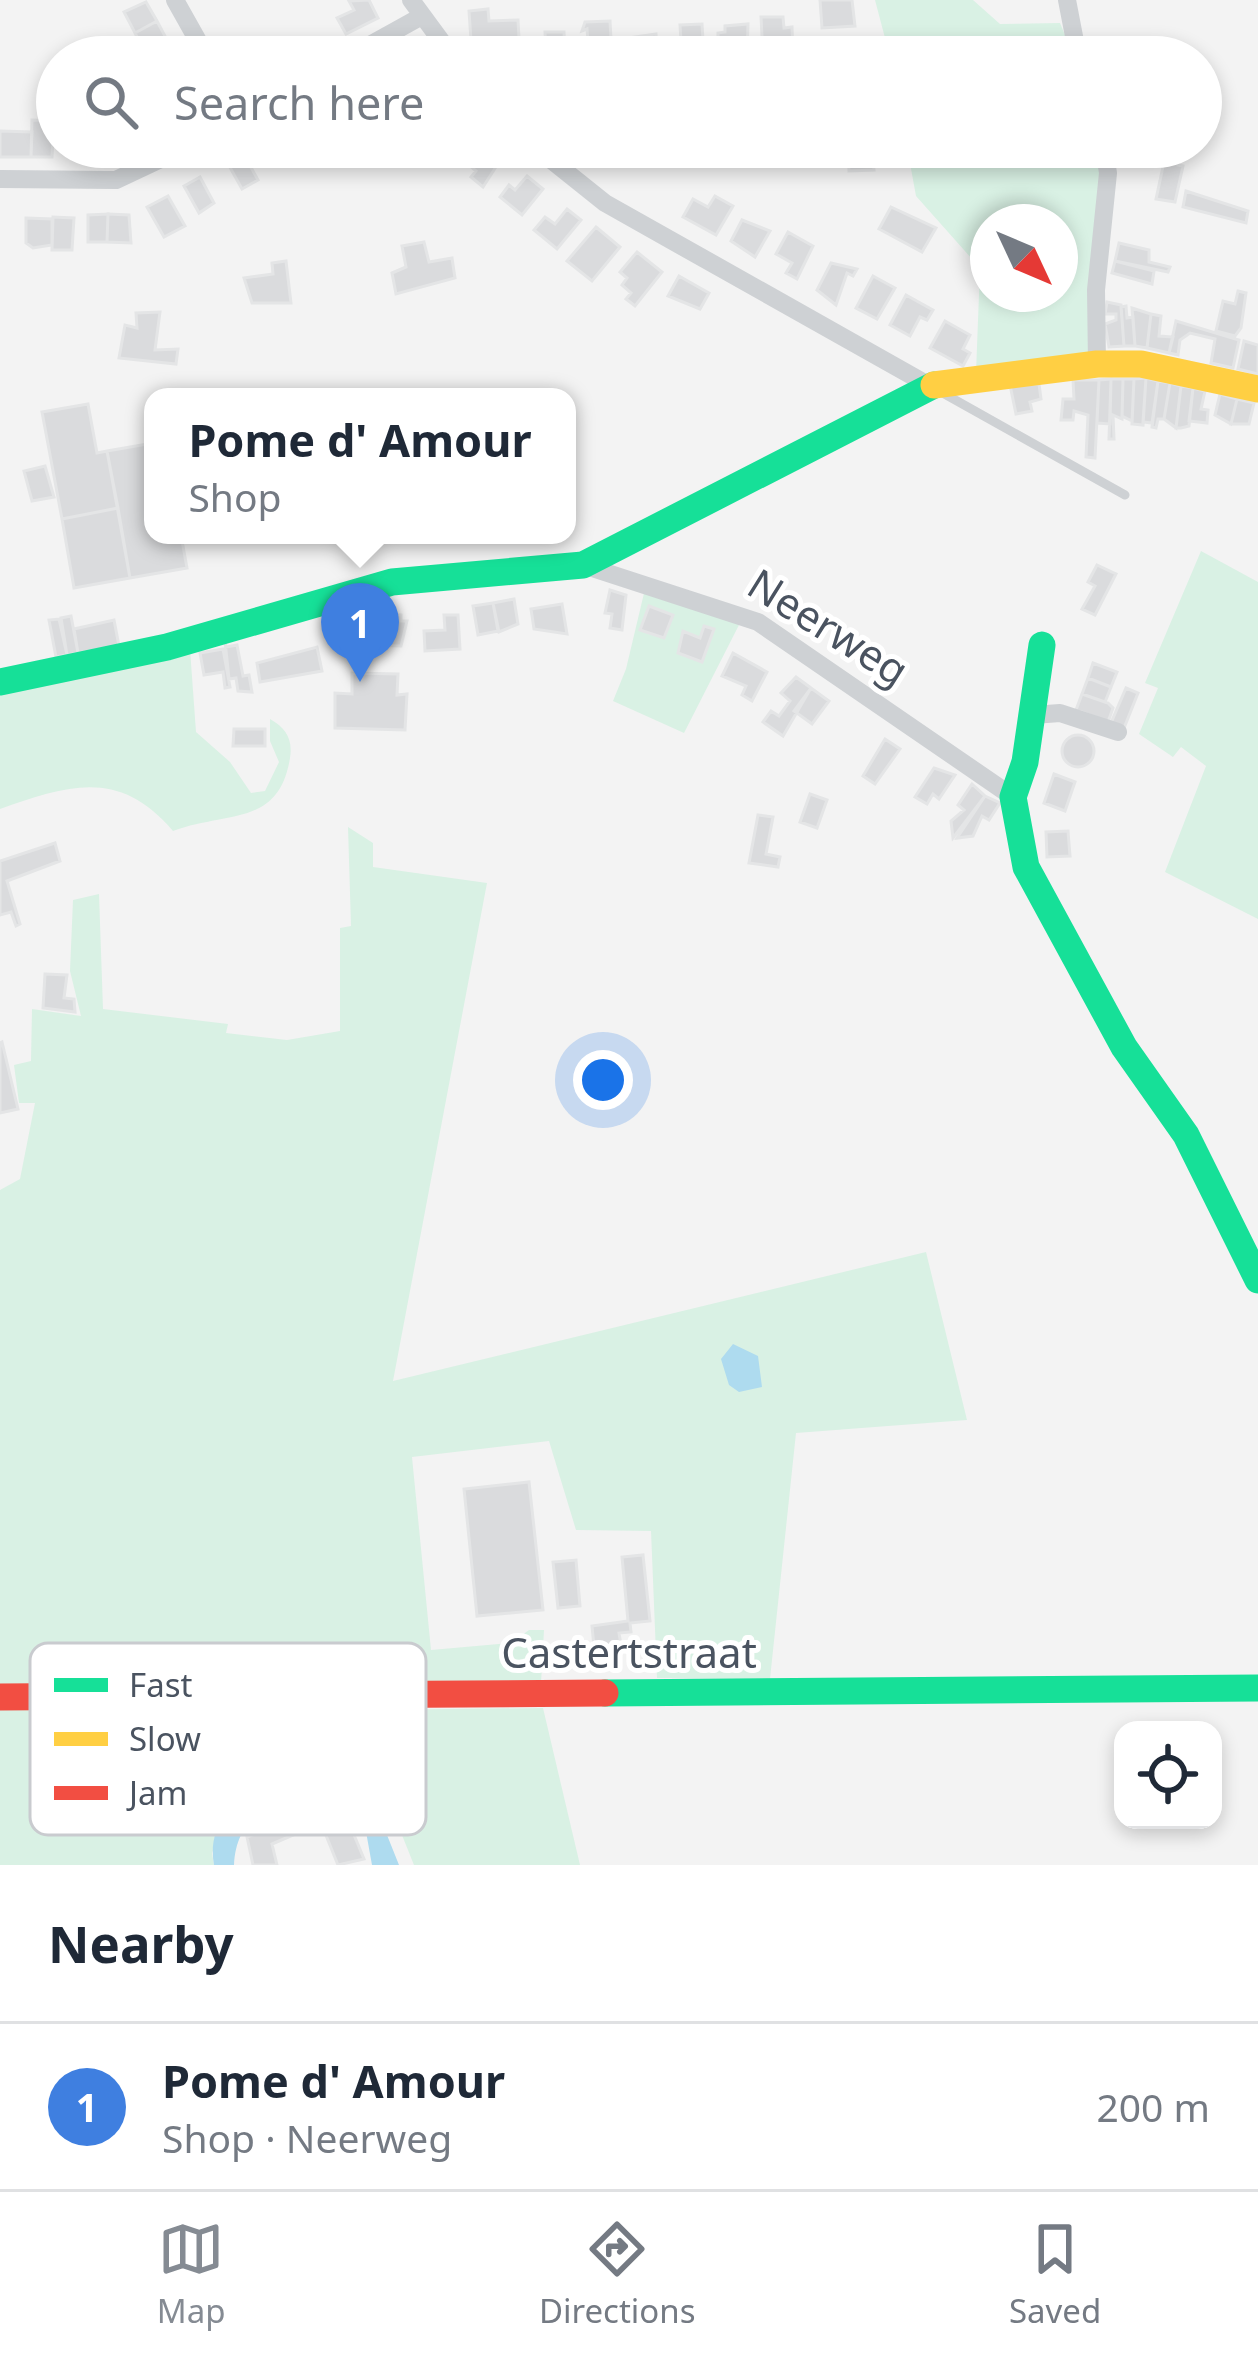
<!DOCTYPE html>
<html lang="en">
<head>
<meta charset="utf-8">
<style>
  :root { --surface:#fff; --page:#f2f2f3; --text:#1f2937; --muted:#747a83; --line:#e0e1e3; --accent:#858b93 }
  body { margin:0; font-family:"Noto Sans",sans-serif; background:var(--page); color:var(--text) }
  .controls { position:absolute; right:36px; bottom:36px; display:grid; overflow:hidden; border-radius:24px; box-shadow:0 6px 18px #0003 }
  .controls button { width:108px; height:108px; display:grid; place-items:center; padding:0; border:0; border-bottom:3px solid var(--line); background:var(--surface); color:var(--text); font:60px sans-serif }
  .compass { position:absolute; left:970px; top:204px; width:108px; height:108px; border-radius:50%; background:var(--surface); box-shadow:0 6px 18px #0003; rotate:134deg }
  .you { position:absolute; left:603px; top:1080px; width:42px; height:42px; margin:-30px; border:9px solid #fff; border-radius:50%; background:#1a73e8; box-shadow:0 0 0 18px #1a73e833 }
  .badge { display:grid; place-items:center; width:78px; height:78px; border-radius:50%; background:var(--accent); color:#fff; font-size:39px; font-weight:700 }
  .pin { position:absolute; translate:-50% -99px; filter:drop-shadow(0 3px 6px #0008) }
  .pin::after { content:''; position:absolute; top:63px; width:42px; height:36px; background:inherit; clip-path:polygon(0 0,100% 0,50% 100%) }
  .popup { position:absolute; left:144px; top:388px; width:432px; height:156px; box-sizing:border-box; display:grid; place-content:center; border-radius:24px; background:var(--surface); filter:drop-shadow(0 3px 9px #0005); font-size:39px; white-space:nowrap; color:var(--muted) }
  .popup b { font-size:45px; color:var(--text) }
  .popup::after { content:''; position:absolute; left:50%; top:100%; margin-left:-24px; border:24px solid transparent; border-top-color:var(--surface) }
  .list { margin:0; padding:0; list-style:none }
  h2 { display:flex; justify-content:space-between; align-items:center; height:156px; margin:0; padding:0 48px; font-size:51px }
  h2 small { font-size:39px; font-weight:400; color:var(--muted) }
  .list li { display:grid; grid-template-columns:78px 1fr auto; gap:36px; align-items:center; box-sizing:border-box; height:168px; padding:0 48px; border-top:3px solid var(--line) }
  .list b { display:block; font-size:45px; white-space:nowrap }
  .list p { margin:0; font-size:39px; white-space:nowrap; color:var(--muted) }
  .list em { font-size:39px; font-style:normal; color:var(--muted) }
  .icon { flex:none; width:66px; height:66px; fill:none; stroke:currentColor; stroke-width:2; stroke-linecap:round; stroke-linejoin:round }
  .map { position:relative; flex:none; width:1258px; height:1865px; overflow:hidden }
  .search { position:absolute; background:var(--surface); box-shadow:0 6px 18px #0003; left:36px; right:36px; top:36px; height:132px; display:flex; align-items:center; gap:30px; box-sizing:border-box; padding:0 42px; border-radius:66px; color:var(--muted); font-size:45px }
  .sheet { height:324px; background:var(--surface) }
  nav { display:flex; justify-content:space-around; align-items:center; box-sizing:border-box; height:168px; border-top:3px solid var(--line); background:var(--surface); font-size:33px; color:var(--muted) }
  nav a { display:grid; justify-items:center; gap:6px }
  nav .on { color:var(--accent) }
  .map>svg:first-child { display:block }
  .green { fill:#d9f1e4; fill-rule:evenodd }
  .water { fill:#aedbef }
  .building { fill:#dadbdd; stroke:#e4e5e6; stroke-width:3 }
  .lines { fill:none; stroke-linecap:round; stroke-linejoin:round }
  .lane { stroke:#ced1d4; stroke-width:9 }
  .street { stroke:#ced1d4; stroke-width:18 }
  .fast { stroke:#16e098; stroke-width:27 }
  .slow { stroke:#ffcf43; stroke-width:27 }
  .jam { stroke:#f24e42; stroke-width:27 }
  .labels { text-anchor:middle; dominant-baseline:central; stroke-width:10; stroke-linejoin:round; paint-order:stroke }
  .street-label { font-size:42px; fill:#4a5360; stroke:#fff }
  .key { fill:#fff; stroke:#c9cbcf; stroke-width:3 }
  .key-label { font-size:33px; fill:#4a5360 }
</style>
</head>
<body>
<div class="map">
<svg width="1258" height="1865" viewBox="0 0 1258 1865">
  <rect width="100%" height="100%" fill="#f3f3f3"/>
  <path class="green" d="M875,0H973L1000,24L1060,23L1074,57H890Z
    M907,147H1098L1102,167L1089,355L976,373L980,268L916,196ZM988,222H1060V294H988Z
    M1201,551L1258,582V919L1165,872L1206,766L1181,747L1173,757L1139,734L1158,688L1145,683Z
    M645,589L740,623L684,733L613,701L626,669Z
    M190,649L196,732L230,762L251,793L265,791L279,762L270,741V719C286,728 293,739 290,758C279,827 227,811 173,831C120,769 71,784 0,809V688Z
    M348,827L373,843V867L487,883L393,1381L926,1252L967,1420L796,1433L770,1679L657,1678L651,1531L576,1530L549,1441L412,1457L431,1650L511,1643L529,1630H544L541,1683L0,1685V1190L20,1179L35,1103H19L14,1065L31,1061L32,1009L81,1016L70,971L73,900L99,894L103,1009L228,1024L226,1033L287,1040L340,1031V928L351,926Z
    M343,1706L359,1772L290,1781L228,1809L212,1853L214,1865H0V1710Z
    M543,1708L580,1865H414L373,1763L364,1710Z"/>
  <path class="water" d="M733,1344L758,1356L762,1387L739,1392L729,1385L721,1359Z
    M335,1773L367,1785L399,1865H372L363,1815L337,1792C287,1804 237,1804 234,1865H214C202,1796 284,1782 335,1773Z"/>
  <path class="building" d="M369,0L378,18L346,34L337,18L354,10L349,1Z
    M820,0H852L855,26L822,28Z
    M146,2L157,21L135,33L124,12Z
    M488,9L489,21L518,20L520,57H498L497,38L471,40L469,11Z
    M761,17H783L784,28L792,27L793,54L763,55Z
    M157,21L167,40L145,53L135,33Z
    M610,21L612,57H575V50L589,53L587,29L582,31L585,22Z
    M702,24L704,57H682L680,25Z
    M748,24L747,57H718V33L725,32V26Z
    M545,32H564L565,57H537V52L546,51Z
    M656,34L657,57H629L628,38Z
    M32,120L54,121L52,157H31Z
    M0,131L32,132L31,157H0Z
    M480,147L503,156L483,187L471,177L476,171L469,165Z
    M839,147H872L874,170L849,171L848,148Z
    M1172,151L1180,153L1178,165L1183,166L1175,202L1156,199L1164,162L1170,163Z
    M243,153L258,180L242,189L227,162Z
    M527,176L543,189L522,215L500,197L509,185L515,190Z
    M200,177L214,203L199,213L184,186Z
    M1186,191L1248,211L1246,223L1183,207Z
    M168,196L185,226L164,237L147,207Z
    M715,196L733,206L716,235L683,217L693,199L708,207Z
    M891,207L936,228L922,252L879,229Z
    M567,209L581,220L557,249L534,230L545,217L555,224Z
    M108,214L107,242H88V215Z
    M108,214L129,215L131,243L107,242Z
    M26,218L52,219V245L33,248L26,243Z
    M74,218L72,250H52L53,217Z
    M742,220L770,231L755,257L731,241Z
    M596,227L620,247L592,281L567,261Z
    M788,232L813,246L797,279L786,273L792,263L776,254Z
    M424,242L429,262L452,258L455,278L396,294L392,273L406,267L402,246Z
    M1119,243L1149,250V262L1170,267L1168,272L1115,261Z
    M637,252L662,272L635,306L626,299L631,293L622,285L627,278L620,272Z
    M286,261L291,303H252L244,278L273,274L272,263Z
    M1115,261L1154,271L1152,284L1112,273Z
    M831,263L857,269L853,276L847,273L836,305L817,290Z
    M679,276L709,293L700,309L668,296Z
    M873,276L895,288L877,319L856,308Z
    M1238,291L1246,293L1241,328L1235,336L1216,331L1223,301L1235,304Z
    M906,295L933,310L927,320L920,317L910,336L890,325Z
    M1107,302L1121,305L1124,346L1109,347L1105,324L1116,320V314H1105Z
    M1126,306L1127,318L1133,317L1135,346H1124L1121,307Z
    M1132,308L1151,314L1147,348L1135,346Z
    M160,312L155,350L178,349L176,364L119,358L125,325L137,328L136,313Z
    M1151,314L1161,316L1159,336L1173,337L1169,353L1147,348Z
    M945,321L970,335L963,349L970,353L963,366L930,348Z
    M1176,321L1239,340L1233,368L1211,363L1215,339L1190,333L1180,340L1178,355L1169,353Z
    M1244,341L1258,345V374L1238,369Z
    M1146,378L1158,381L1152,423L1143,422Z
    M1146,378L1143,425L1132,424L1134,379Z
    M1111,379H1123L1122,419L1113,415L1114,439H1109Z
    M1111,379L1110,424L1097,423L1099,380Z
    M1123,379H1134L1132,421L1122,416Z
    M1073,380H1099L1095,458L1086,457L1088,415L1074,411L1073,420H1061L1063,399H1074Z
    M1158,381L1170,383L1164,419H1158L1156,428L1152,427Z
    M1170,383L1181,386L1176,428L1164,419Z
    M1039,384L1041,399L1030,402L1032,411L1016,414L1010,385Z
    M1181,386L1193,388L1189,426L1181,428H1176Z
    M1193,388L1205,391L1201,409L1208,410L1207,423L1189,421Z
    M1220,394L1237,399L1231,424L1215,415Z
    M1237,399L1254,403L1249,424H1231Z
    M88,404L97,453L107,451L118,508L62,519L42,412Z
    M153,443V535H181L187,568L130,578L107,451Z
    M45,466L54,497L32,501L24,471Z
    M118,508L130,578L74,588L62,519Z
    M1097,565L1116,574L1095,615L1082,609L1095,586L1088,582Z
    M610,590L626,595L622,630L610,628L612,614L605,613Z
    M514,599L518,624L499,632L493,603Z
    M493,603L498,631L478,635L473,606Z
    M562,604L567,634L534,629L531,609Z
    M649,606L673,615L664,638L640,630Z
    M380,614L401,615V621H407L401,646L362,645V634H374Z
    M444,615H458L460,649L425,651L424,631L445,630Z
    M71,616L78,653L67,655L61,618Z
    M59,619L67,655L56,657L49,620Z
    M114,620L119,646L78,653L74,629Z
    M704,626L714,629L702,662L678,653L683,631L700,638Z
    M225,641L226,647L237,645L243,676L249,675L252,692L238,691L236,678L229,679Z
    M317,647L322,671L260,682L257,663Z
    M223,649L230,687L225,688L223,672L204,675L200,653Z
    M733,653L767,672L752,701L742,695L746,686L722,676Z
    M1093,663L1117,672L1111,687L1088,678Z
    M352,673L398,674L397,695L407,694L405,730L335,728V693L352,694Z
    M796,677L811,688L783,736L763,722L771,711L779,716L790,701L781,693Z
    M1088,678L1111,687L1105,702L1082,694Z
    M811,688L829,701L812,724L794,711Z
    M1126,688L1138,693L1124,728L1111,723Z
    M1082,694L1108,703L1113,708L1108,722L1076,710Z
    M234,729H265V746H233Z
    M1062 751a16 16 0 1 1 32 0a16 16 0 1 1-32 0Z
    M885,739L900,749L875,784L863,776Z
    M934,768L955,775L939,799L933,794L927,804L915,797Z
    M1054,774L1075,782L1065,811L1044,803Z
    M972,784L985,796L953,838L951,821L964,810L958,805Z
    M810,794L827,800L817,828L800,822Z
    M985,796L1000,803L989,820L982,816L973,836L957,838Z
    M758,815L773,817L766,854L780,857L778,867L749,863Z
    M1068,831L1070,856L1047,857L1046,832Z
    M55,843L60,861L7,881L20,924L16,926L11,912L0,915V861Z
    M45,974L67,975L64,998L74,999L75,1012L43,1008Z
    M2,1042L18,1109L0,1113V1043Z
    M529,1482L543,1610L477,1616L464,1489Z
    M643,1555L650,1621L630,1623L631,1632L619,1633L621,1645L594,1647L592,1626L628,1621L622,1557Z
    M576,1560L580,1606L558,1608L553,1562Z
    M342,1806L364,1859L338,1865L321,1823L272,1844L277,1865H253L247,1837L319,1807L322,1814Z"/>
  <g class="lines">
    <path class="lane" d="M941,392L1125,495"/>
    <path class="street" d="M175,0L207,57
      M411,0L453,57
      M1067,0L1078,57
      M811,56V57
      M348,57L422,16
      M535,147L605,203L930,386
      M0,179L116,180L186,147
      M1097,364L1096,290L1108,173L1104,147
      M583,565L758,622L1013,797
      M1033,715L1060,713L1118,732"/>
    <path class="fast" d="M1042,645L1025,762L1013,797L1026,867L1124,1047L1186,1135L1258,1280
      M0,682L167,647L392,582L583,565L934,385
      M605,1693L1258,1688"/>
    <path class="slow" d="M934,385L1097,364H1141L1258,389"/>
    <path class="jam" d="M0,1697L605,1693"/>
  </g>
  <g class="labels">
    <g class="street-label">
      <text transform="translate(829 626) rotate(32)">Neerweg</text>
      <text x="629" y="1651">Castertstraat</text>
    </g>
  </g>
  <rect x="30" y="1643" width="396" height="192" rx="18" class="key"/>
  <rect x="54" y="1678" width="54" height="14" fill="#16e098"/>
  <rect x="54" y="1732" width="54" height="14" fill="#ffcf43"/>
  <rect x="54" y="1786" width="54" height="14" fill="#f24e42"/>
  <g class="key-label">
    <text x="129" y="1697">Fast</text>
    <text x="129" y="1751">Slow</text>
    <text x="129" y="1805">Jam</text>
  </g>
</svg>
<div class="controls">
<button><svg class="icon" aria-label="locate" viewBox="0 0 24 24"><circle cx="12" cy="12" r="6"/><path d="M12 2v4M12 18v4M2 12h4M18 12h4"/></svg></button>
</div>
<svg class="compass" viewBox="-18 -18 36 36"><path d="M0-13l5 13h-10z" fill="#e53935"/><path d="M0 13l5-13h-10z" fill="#747a83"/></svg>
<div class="you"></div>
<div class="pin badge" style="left:360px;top:682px;background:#3f7fe0">1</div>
<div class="popup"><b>Pome d' Amour</b>Shop</div>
<div class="search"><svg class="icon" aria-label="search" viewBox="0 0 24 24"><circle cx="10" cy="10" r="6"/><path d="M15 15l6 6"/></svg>Search here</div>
</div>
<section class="sheet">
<h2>Nearby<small></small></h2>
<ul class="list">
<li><span class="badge" style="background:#3f7fe0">1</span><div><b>Pome d' Amour</b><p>Shop · Neerweg</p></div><em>200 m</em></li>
</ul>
</section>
<nav>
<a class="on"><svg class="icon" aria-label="map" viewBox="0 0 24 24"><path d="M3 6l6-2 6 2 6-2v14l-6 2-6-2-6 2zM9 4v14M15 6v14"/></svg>Map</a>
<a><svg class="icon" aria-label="directions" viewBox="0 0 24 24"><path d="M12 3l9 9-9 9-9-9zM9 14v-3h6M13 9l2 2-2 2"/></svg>Directions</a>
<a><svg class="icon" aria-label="saved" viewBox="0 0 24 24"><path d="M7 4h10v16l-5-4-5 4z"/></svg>Saved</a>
</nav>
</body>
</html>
